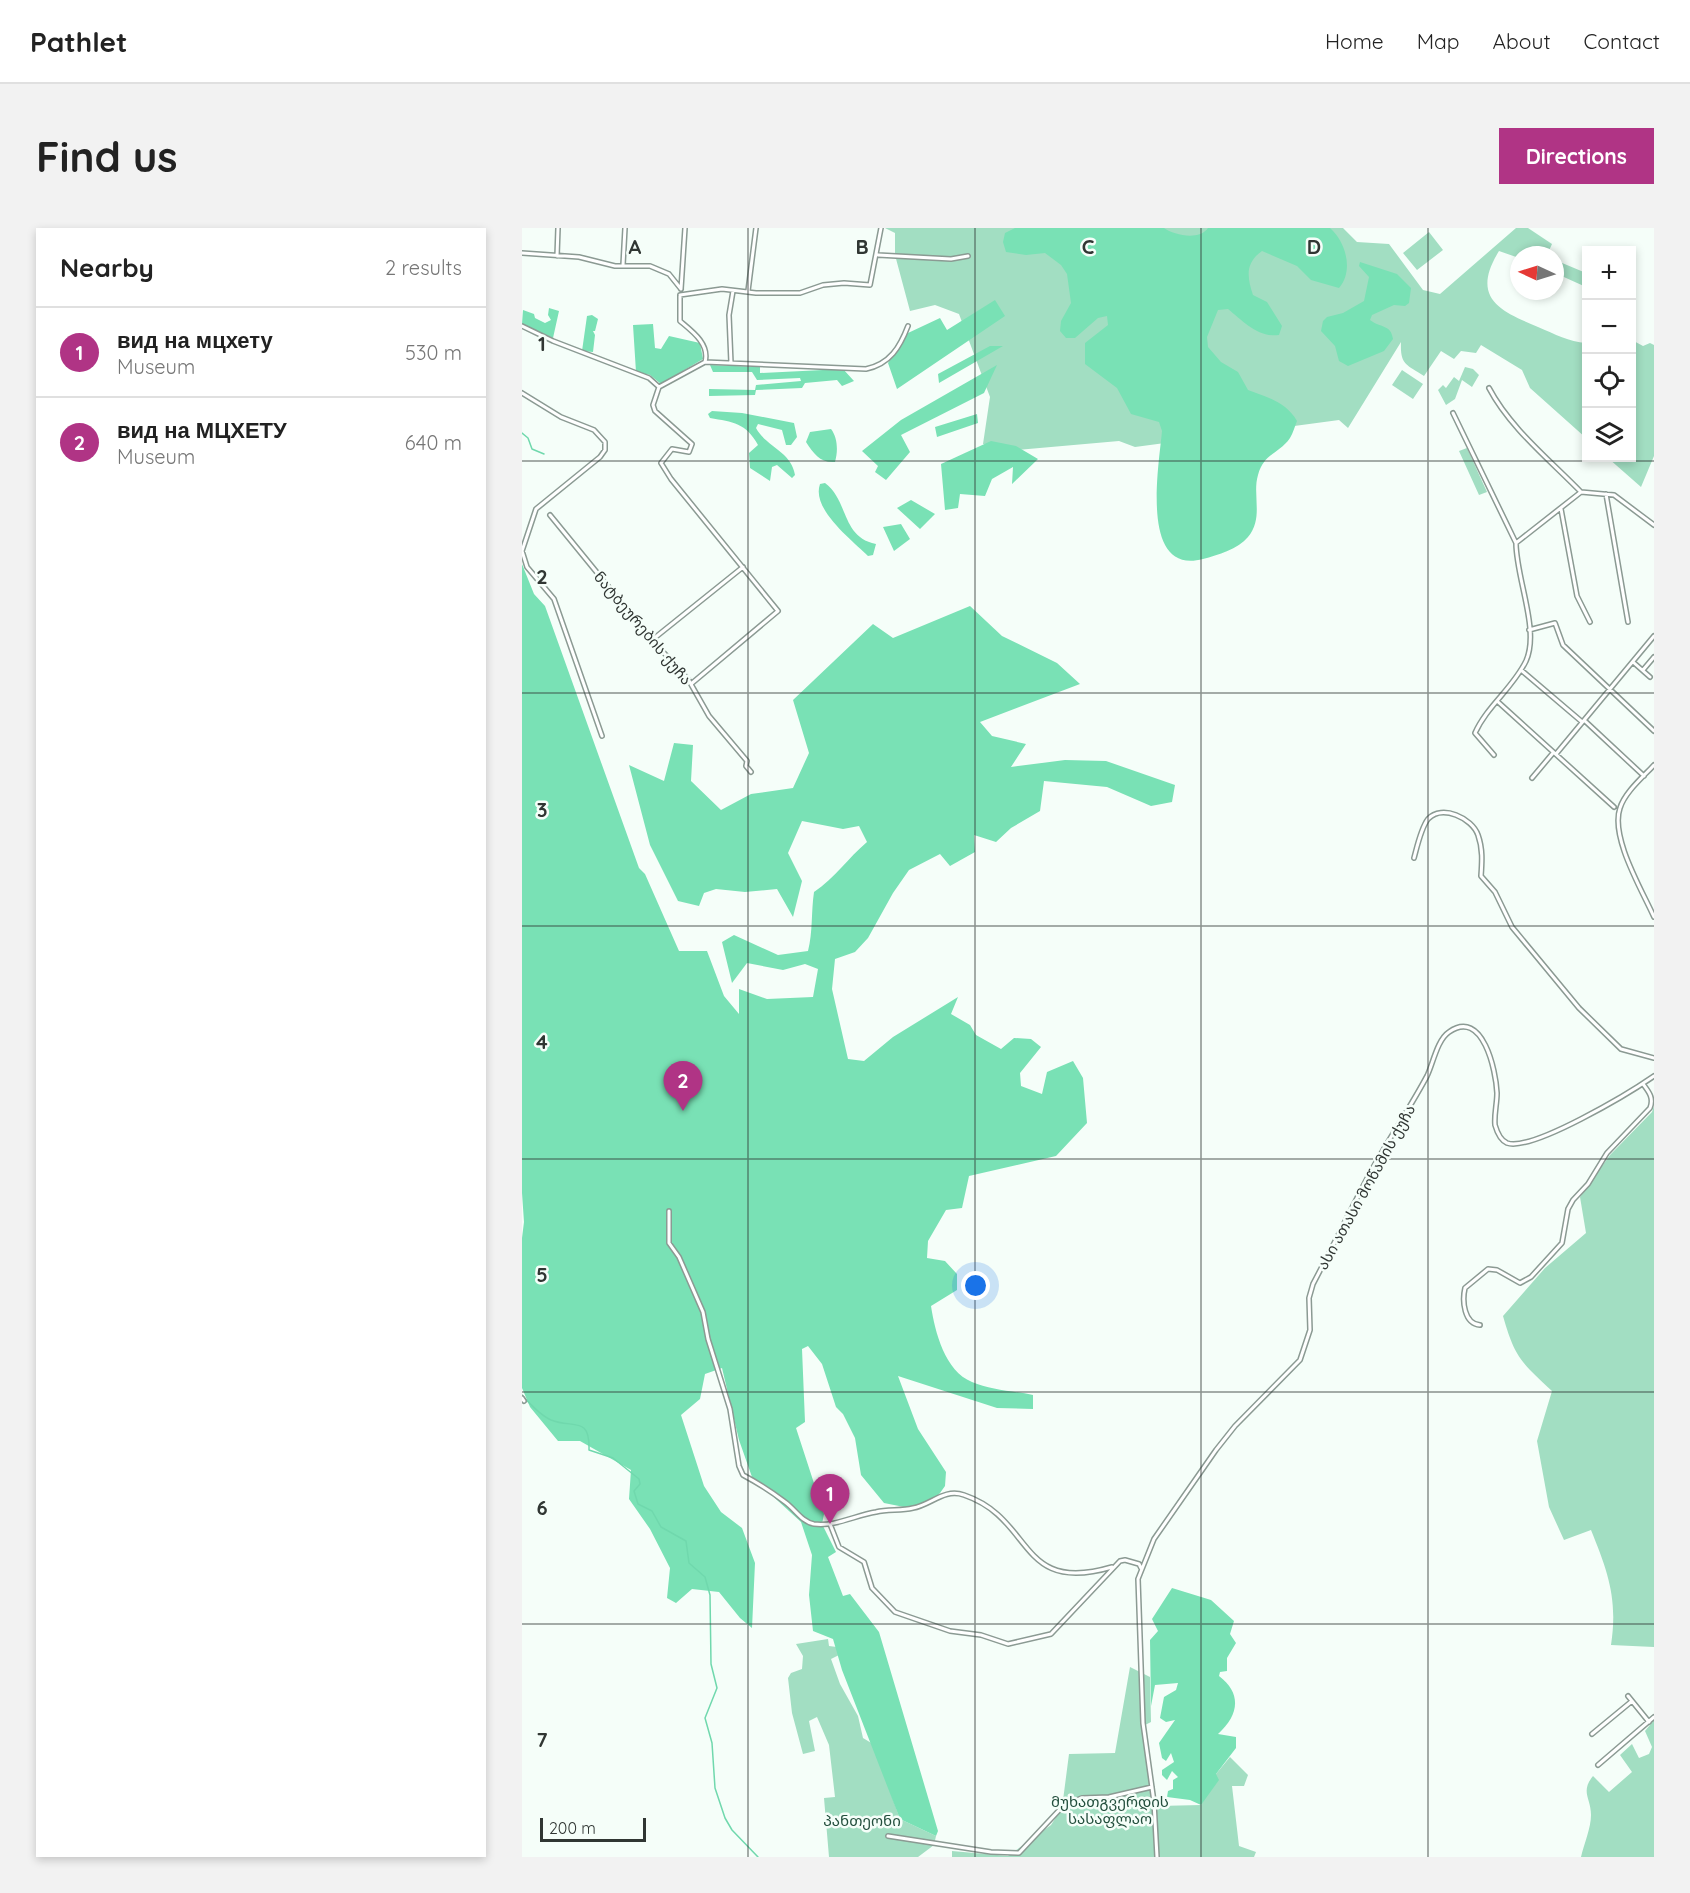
<!DOCTYPE html>
<html lang="en">
<head>
<meta charset="utf-8">
<style>
  :root { --surface:#fff; --page:#f2f2f2; --text:#222; --muted:#767676; --line:#e0e0e0; --accent:#b03485 }
  body { margin:0; font-family:Quicksand,"Noto Sans Georgian",sans-serif; background:var(--page); color:var(--text) }
  .controls { position:absolute; right:18px; top:18px; display:grid; overflow:hidden; border-radius:0px; box-shadow:0 3px 9px #0003 }
  .controls button { width:54px; height:54px; display:grid; place-items:center; padding:0; border:0; border-bottom:2px solid var(--line); background:var(--surface); color:var(--text); font:30px sans-serif }
  .compass { position:absolute; left:988px; top:18px; width:54px; height:54px; border-radius:50%; background:var(--surface); box-shadow:0 3px 9px #0003; rotate:274deg }
  .scale { position:absolute; left:18px; bottom:15px; width:106px; box-sizing:border-box; padding-left:6px; border:3px solid #303633; border-top:0; font-size:16px; line-height:21px; white-space:nowrap; color:#303633; -webkit-text-stroke:4px #f5fef9; paint-order:stroke }
  .you { position:absolute; left:454px; top:1058px; width:21px; height:21px; margin:-15px; border:4px solid #fff; border-radius:50%; background:#1a73e8; box-shadow:0 0 0 9px #1a73e833 }
  .badge { display:grid; place-items:center; width:39px; height:39px; border-radius:50%; background:var(--accent); color:#fff; font-size:20px; font-weight:700 }
  .pin { position:absolute; translate:-50% -50px; filter:drop-shadow(0 2px 3px #0008) }
  .pin::after { content:''; position:absolute; top:32px; width:21px; height:18px; background:inherit; clip-path:polygon(0 0,100% 0,50% 100%) }
  .list { margin:0; padding:0; list-style:none }
  h2 { display:flex; justify-content:space-between; align-items:center; height:78px; margin:0; padding:0 24px; font-size:26px }
  h2 small { font-size:20px; font-weight:400; color:var(--muted) }
  .list li { display:grid; grid-template-columns:39px 1fr auto; gap:18px; align-items:center; box-sizing:border-box; height:90px; padding:0 24px; border-top:2px solid var(--line) }
  .list b { display:block; font-size:22px; white-space:nowrap }
  .list p { margin:0; font-size:20px; white-space:nowrap; color:var(--muted) }
  .list em { font-size:20px; font-style:normal; color:var(--muted) }
  .icon { flex:none; width:33px; height:33px; fill:none; stroke:currentColor; stroke-width:2; stroke-linecap:round; stroke-linejoin:round }
  .map { position:relative; flex:none; width:1132px; height:1629px; overflow:hidden; border-radius:0px }
  header { display:flex; align-items:center; gap:36px; box-sizing:border-box; height:84px; padding:0 30px; background:var(--surface); border-bottom:2px solid var(--line) }
  header strong { font-size:28px }
  nav { display:flex; gap:33px; margin-inline-start:auto; font-size:21px }
  .intro { display:flex; align-items:center; justify-content:space-between; box-sizing:border-box; height:144px; padding:0 36px }
  h1 { margin:0; font-size:42px }
  .button { padding:15px 27px; border-radius:0px; background:var(--accent); color:#fff; font-size:21px; font-weight:700 }
  main { display:flex; gap:36px; padding:0 36px }
  aside { flex:1; background:var(--surface); border-radius:0px; box-shadow:0 3px 9px #0003 }
  .map>svg:first-child { display:block }
  .green { fill:#a2dec2 }
  .forest { fill:#79e1b5 }
  .lines { fill:none; stroke-linecap:round; stroke-linejoin:round }
  .stream { stroke:#70d8ad; stroke-width:1.5 }
  .street-casing { stroke:#8b9a93; stroke-width:6 }
  .street { stroke:#fff; stroke-width:3 }
  .grid { fill:none; stroke:#303633; stroke-width:1.5; stroke-opacity:0.55 }
  .labels { text-anchor:middle; dominant-baseline:central; stroke-width:5; stroke-linejoin:round; paint-order:stroke }
  .street-label { font-size:15px; fill:#303633; stroke:#f5fef9 }
  .park-label { font-size:15px; fill:#234f3d; stroke:#f5fef9 }
  .grid-label { font-size:20px; text-anchor:middle; font-weight:bold; fill:#303633; stroke:#f5fef9; stroke-width:5; stroke-linejoin:round; paint-order:stroke }
</style>
</head>
<body>
<header>
<strong>Pathlet</strong>
<nav><a>Home</a><a>Map</a><a>About</a><a>Contact</a></nav>
</header>
<div class="intro"><h1>Find us</h1><a class="button">Directions</a></div>
<main>
<aside>
<h2>Nearby<small>2 results</small></h2>
<ul class="list">
<li><span class="badge">1</span><div><b>вид на мцхету</b><p>Museum</p></div><em>530 m</em></li>
<li><span class="badge">2</span><div><b>вид на МЦХЕТУ</b><p>Museum</p></div><em>640 m</em></li>
</ul>
</aside>
<div class="map">
<svg width="1132" height="1629" viewBox="0 0 1132 1629">
  <rect width="100%" height="100%" fill="#f5fef9"/>
  <path class="green" d="M363,0H821L835,14L867,16L901,62L918,66L994,0H1006L1030,16L1025,27H997V30L977,23C948,70 978,83 1016,99C1033,106 1047,114 1064,115V210L1008,160L1000,142L959,117L954,125L939,123L932,131L919,123L902,148C884,136 878,137 879,114L826,200L817,192L613,219L597,213L495,222L461,216L468,169L437,86L413,77L388,83L373,27V5Z
    M907,4L921,22L895,42L881,25Z
    M1033,32L1064,45V59L1033,45Z
    M1110,112L1121,118L1128,115L1132,117V228L1119,259L1086,230H1110Z
    M943,139L951,141L957,147L950,159L940,152L933,171L924,177L916,162L921,157L924,160L932,149L937,153Z
    M880,142L901,156L891,171L870,157Z
    M945,220L965,264L957,267L937,223Z
    M1132,878V1419L1089,1417C1096,1371 1086,1344 1069,1302L1042,1312L1027,1279L1015,1213L1030,1163C999,1134 993,1130 981,1088L1023,1040L1064,1005L1058,969L1088,927L1130,884Z
    M306,1411L307,1418L315,1419L317,1427L309,1431L318,1456L336,1488L341,1510L351,1516L378,1591L414,1608L412,1617L396,1629H307L302,1570L313,1569L307,1517L295,1489L287,1493L293,1523L281,1526L270,1485L266,1450L269,1445L280,1441L281,1428L274,1416Z
    M608,1439L628,1449L629,1494L619,1499L636,1578L679,1577L694,1546L708,1529L726,1547L722,1558H710L717,1618L734,1624L732,1629H430V1623L486,1628L529,1597L540,1580L547,1526L593,1525Z
    M1132,1492V1629H1059C1062,1616 1069,1600 1069,1587C1069,1570 1058,1564 1071,1548L1087,1564L1110,1544L1098,1527L1110,1516L1117,1530L1127,1526L1130,1519L1123,1503Z"/>
  <path class="forest" d="M493,0H642C652,7 677,13 686,0H808C824,14 832,43 817,60L789,52L775,38L740,23C723,35 725,49 731,67L745,74L760,98L757,107C736,110 721,93 706,81L696,82L685,109L686,119L699,134L716,144L726,162C745,169 764,174 775,193C773,198 771,205 768,210C757,226 742,225 736,247C730,267 742,290 726,309C716,321 696,327 681,331C617,348 637,238 640,203L637,194L609,186L595,160L563,136V115L586,97L585,88L576,90L553,110H544L538,103L539,93L549,75L545,46L539,37L523,25L504,27L484,24L481,14L483,5Z
    M838,34L875,46L889,60L887,75L883,78L872,77L850,87L848,92C858,100 869,96 871,111L862,123L826,138L817,133L813,118L799,103L801,93L805,89L821,85L842,73L847,49L837,38Z
    M473,72L483,88L375,161L366,135L386,105L418,90L425,102Z
    M27,80L37,83L31,110L0,96L1,82L12,86L13,90L23,95L29,92L26,87Z
    M70,87L76,91L73,103H71L73,107L71,124L60,123L65,88Z
    M131,96L133,120L139,121L147,108L178,115L181,131L139,156L128,147L114,144L111,97Z
    M468,118H481L417,155L416,146Z
    M188,137L238,139V145L321,141L332,153L320,158L315,152L283,155L280,160L234,162L233,167L187,168V161L233,162L234,157L279,153L278,150L235,152L230,144H191Z
    M475,137L462,165L379,207L388,224L364,252L353,244L356,238L340,223L379,192Z
    M190,183L220,185L272,195L275,209L269,217H264L260,202L236,196L234,200C245,220 269,223 273,247L270,250L255,237L250,239L248,253L228,240L227,225L236,217C224,195 211,194 188,190L186,186Z
    M455,186L456,195L415,209L413,199Z
    M309,201C316,210 316,224 313,234C298,235 292,226 284,214L288,204Z
    M469,213L494,218L516,231L490,256L491,239L470,251L463,268L438,266L436,280L423,282L419,236Z
    M303,255C327,273 319,309 354,316L351,327L346,328C330,312 289,281 298,256Z
    M389,272L413,286L398,301L375,280Z
    M379,296L388,311L372,323L361,299Z
    M0,336L12,366L23,378L117,640L123,646L157,723H185L202,768L217,786V761L245,771L291,769L296,741L283,736L261,742L225,735L210,755L200,714L212,707L256,727L286,723C291,704 289,684 292,664C313,650 326,630 345,614L337,598L321,601L280,593L266,625L280,653L271,689L255,661L223,664L194,661L182,665L177,678L156,673L128,617L107,537L142,553L152,515L171,517L169,553L199,582L229,566L271,560L287,525L271,472L351,396L371,410L448,378L480,408L535,435L558,456L458,494L470,508L504,516L489,539L543,532L584,533L653,557L650,574L629,578L585,559L522,553L518,583L489,600L474,614L452,607L453,624L428,638L418,626L387,642L371,665L346,710L333,724L313,731L310,761L326,831L342,833L371,809L436,769L429,786L448,797L454,807L479,821L492,810L509,811L519,819L498,845L499,858L520,866L525,844L551,833L561,850L565,895L534,928L447,948L440,980L424,982L406,1013L405,1030L423,1033L435,1046V1062L409,1078C413,1104 423,1143 450,1154C468,1162 492,1163 511,1167V1181L475,1180L376,1148L396,1201L424,1244L423,1258L418,1265L408,1275L387,1280L362,1275L339,1247L333,1210L321,1186L314,1179L300,1136L286,1118L280,1121L283,1194L274,1200L302,1286L300,1296L314,1324L306,1329L321,1368L328,1366L357,1404L416,1603L414,1608L378,1591L320,1442L311,1411L291,1403L287,1367L290,1327L279,1294L230,1249L217,1212L200,1140L183,1146L178,1171L159,1187L182,1258L199,1284L220,1300L233,1335L230,1400L218,1390L197,1364L170,1361L154,1375L145,1370L148,1340L128,1301L107,1271L109,1242L58,1213H36L8,1179L0,1160V1010L2,994L0,965Z
    M650,1360L689,1372L712,1393L708,1406L714,1415L705,1430V1443L698,1444L697,1448C721,1466 716,1488 696,1506L714,1509V1520L694,1546L697,1552L679,1577L668,1572L645,1569L646,1563L651,1561V1552L656,1549L650,1543L645,1552L640,1547V1542L652,1534L649,1525L644,1533L640,1530L637,1515L653,1492L644,1494L638,1490L642,1469L654,1462L656,1455L633,1457L629,1478L628,1412L636,1403L630,1391Z"/>
  <g class="lines">
    <path class="stream" d="M0,205L6,210L10,221L22,226
      M0,1167C8,1176 18,1187 29,1192C51,1201 68,1187 67,1222L91,1230L117,1251L118,1256L112,1263L116,1276L130,1283L139,1299L164,1313L167,1335L183,1349L188,1367L189,1436L195,1460L183,1490L190,1515L193,1560L203,1590L210,1602L236,1629"/>
    <g class="street-casing">
      <path id="street" d="M0,25L57,29L93,38H128L147,46L159,61
        M356,27L429,31L446,28
        M35,28L36,0
        M101,37L103,0
        M159,61L163,0
        M226,63L234,0
        M158,67L200,61L234,65H278L301,57L322,55L348,57L359,0
        M158,68V93C170,103 188,116 183,134
        M0,98L31,113L127,150L137,159
        M183,134L344,141C368,136 378,119 386,98
        M209,135L207,87L211,63
        M137,159L131,177L133,183L170,216L167,224L150,221L139,235L149,251L256,383L169,456
        M137,159L183,134
        M967,160C988,200 1028,232 1059,264
        M0,165L39,189L72,202L83,214V222L78,229L14,281L0,323L5,339L32,371L80,508
        M931,185L994,315C994,350 1018,402 1004,433C991,460 965,478 953,505L972,527
        M1084,266L1106,394
        M1039,281L1055,368L1068,394
        M28,287L130,412L166,451L187,488L225,533L224,538L229,544
        M994,315L1059,264L1092,267L1132,297
        M1007,402L1033,395L1041,417L1132,503
        M130,412L221,339
        M1111,434L1128,449
        M999,442L1059,493
        M1121,442L1132,429
        M975,473L1092,579
        M1063,493L1122,548
        M1034,526L1132,408
        M1132,537C1121,549 1103,564 1098,580C1088,609 1120,662 1132,689
        M1010,550L1031,525
        M892,630C895,619 899,600 906,591C920,576 950,590 956,607C961,621 960,634 959,648L973,664L990,699L1057,780L1099,821L1132,830
        M147,983V1015L157,1029L181,1084L186,1111L208,1181L217,1238L221,1247C236,1255 250,1264 263,1274C273,1281 280,1294 292,1296C313,1299 334,1287 354,1284C366,1281 379,1283 391,1280C409,1277 422,1260 442,1267C513,1291 495,1367 590,1339
        M958,1097C942,1096 940,1073 943,1060L966,1041L975,1042L998,1055L1009,1049L1040,1015L1046,981L1051,972L1066,956L1085,925L1128,880C1132,870 1127,864 1121,856
        M0,1170L2,1173
        M308,1296L317,1319L342,1334L350,1360L373,1384L428,1403L459,1407L486,1416L529,1406L598,1333L603,1332L617,1336L619,1340
        M1106,1468L1127,1494
        M1070,1506L1110,1473
        M1076,1537L1132,1489
        M366,1608L469,1624L497,1625L542,1577L560,1570L587,1569L630,1559
        M635,1629L632,1574L621,1495L616,1351L632,1311L694,1222L713,1198L778,1132L788,1102L787,1070L791,1056C810,1020 828,983 847,947C865,913 887,882 905,848C911,836 915,812 927,804C961,780 974,843 975,865C975,876 972,886 973,897C975,904 978,912 985,915C1010,924 1109,864 1132,848"/>
    </g>
    <use href="#street" class="street"/>
  </g>
  <path class="grid" d="M226,0V1629M453,0V1629M679,0V1629M906,0V1629M0,233H1132M0,465H1132M0,698H1132M0,931H1132M0,1164H1132M0,1396H1132"/>
  <g class="labels">
    <g class="street-label">
      <text transform="translate(121 400) rotate(50)">ნატბეურების ქუჩა</text>
      <text transform="translate(844 959) rotate(-61)">ასი ათასი მოწამის ქუჩა</text>
    </g>
    <g class="park-label">
      <text x="588" y="1573">მუხათგვერდის<tspan x="588" dy="17">სასაფლაო</tspan></text>
      <text x="340" y="1592">პანთეონი</text>
    </g>
  </g>
  <g class="grid-label">
    <text x="113" y="26">A</text>
    <text x="340" y="26">B</text>
    <text x="566" y="26">C</text>
    <text x="792" y="26">D</text>
    <text x="20" y="123">1</text>
    <text x="20" y="356">2</text>
    <text x="20" y="589">3</text>
    <text x="20" y="821">4</text>
    <text x="20" y="1054">5</text>
    <text x="20" y="1287">6</text>
    <text x="20" y="1519">7</text>
  </g>
</svg>
<div class="controls">
<button>+</button>
<button>−</button>
<button><svg class="icon" aria-label="locate" viewBox="0 0 24 24"><circle cx="12" cy="12" r="6"/><path d="M12 2v4M12 18v4M2 12h4M18 12h4"/></svg></button>
<button><svg class="icon" aria-label="layers" viewBox="0 0 24 24"><path d="M12 4l9 5-9 5-9-5zM3 14l9 5 9-5"/></svg></button>
</div>
<svg class="compass" viewBox="-18 -18 36 36"><path d="M0-13l5 13h-10z" fill="#e53935"/><path d="M0 13l5-13h-10z" fill="#767676"/></svg>
<div class="scale">200 m</div>
<div class="you"></div>
<div class="pin badge" style="left:308px;top:1296px">1</div>
<div class="pin badge" style="left:161px;top:883px">2</div>
</div>
</main>
</body>
</html>
